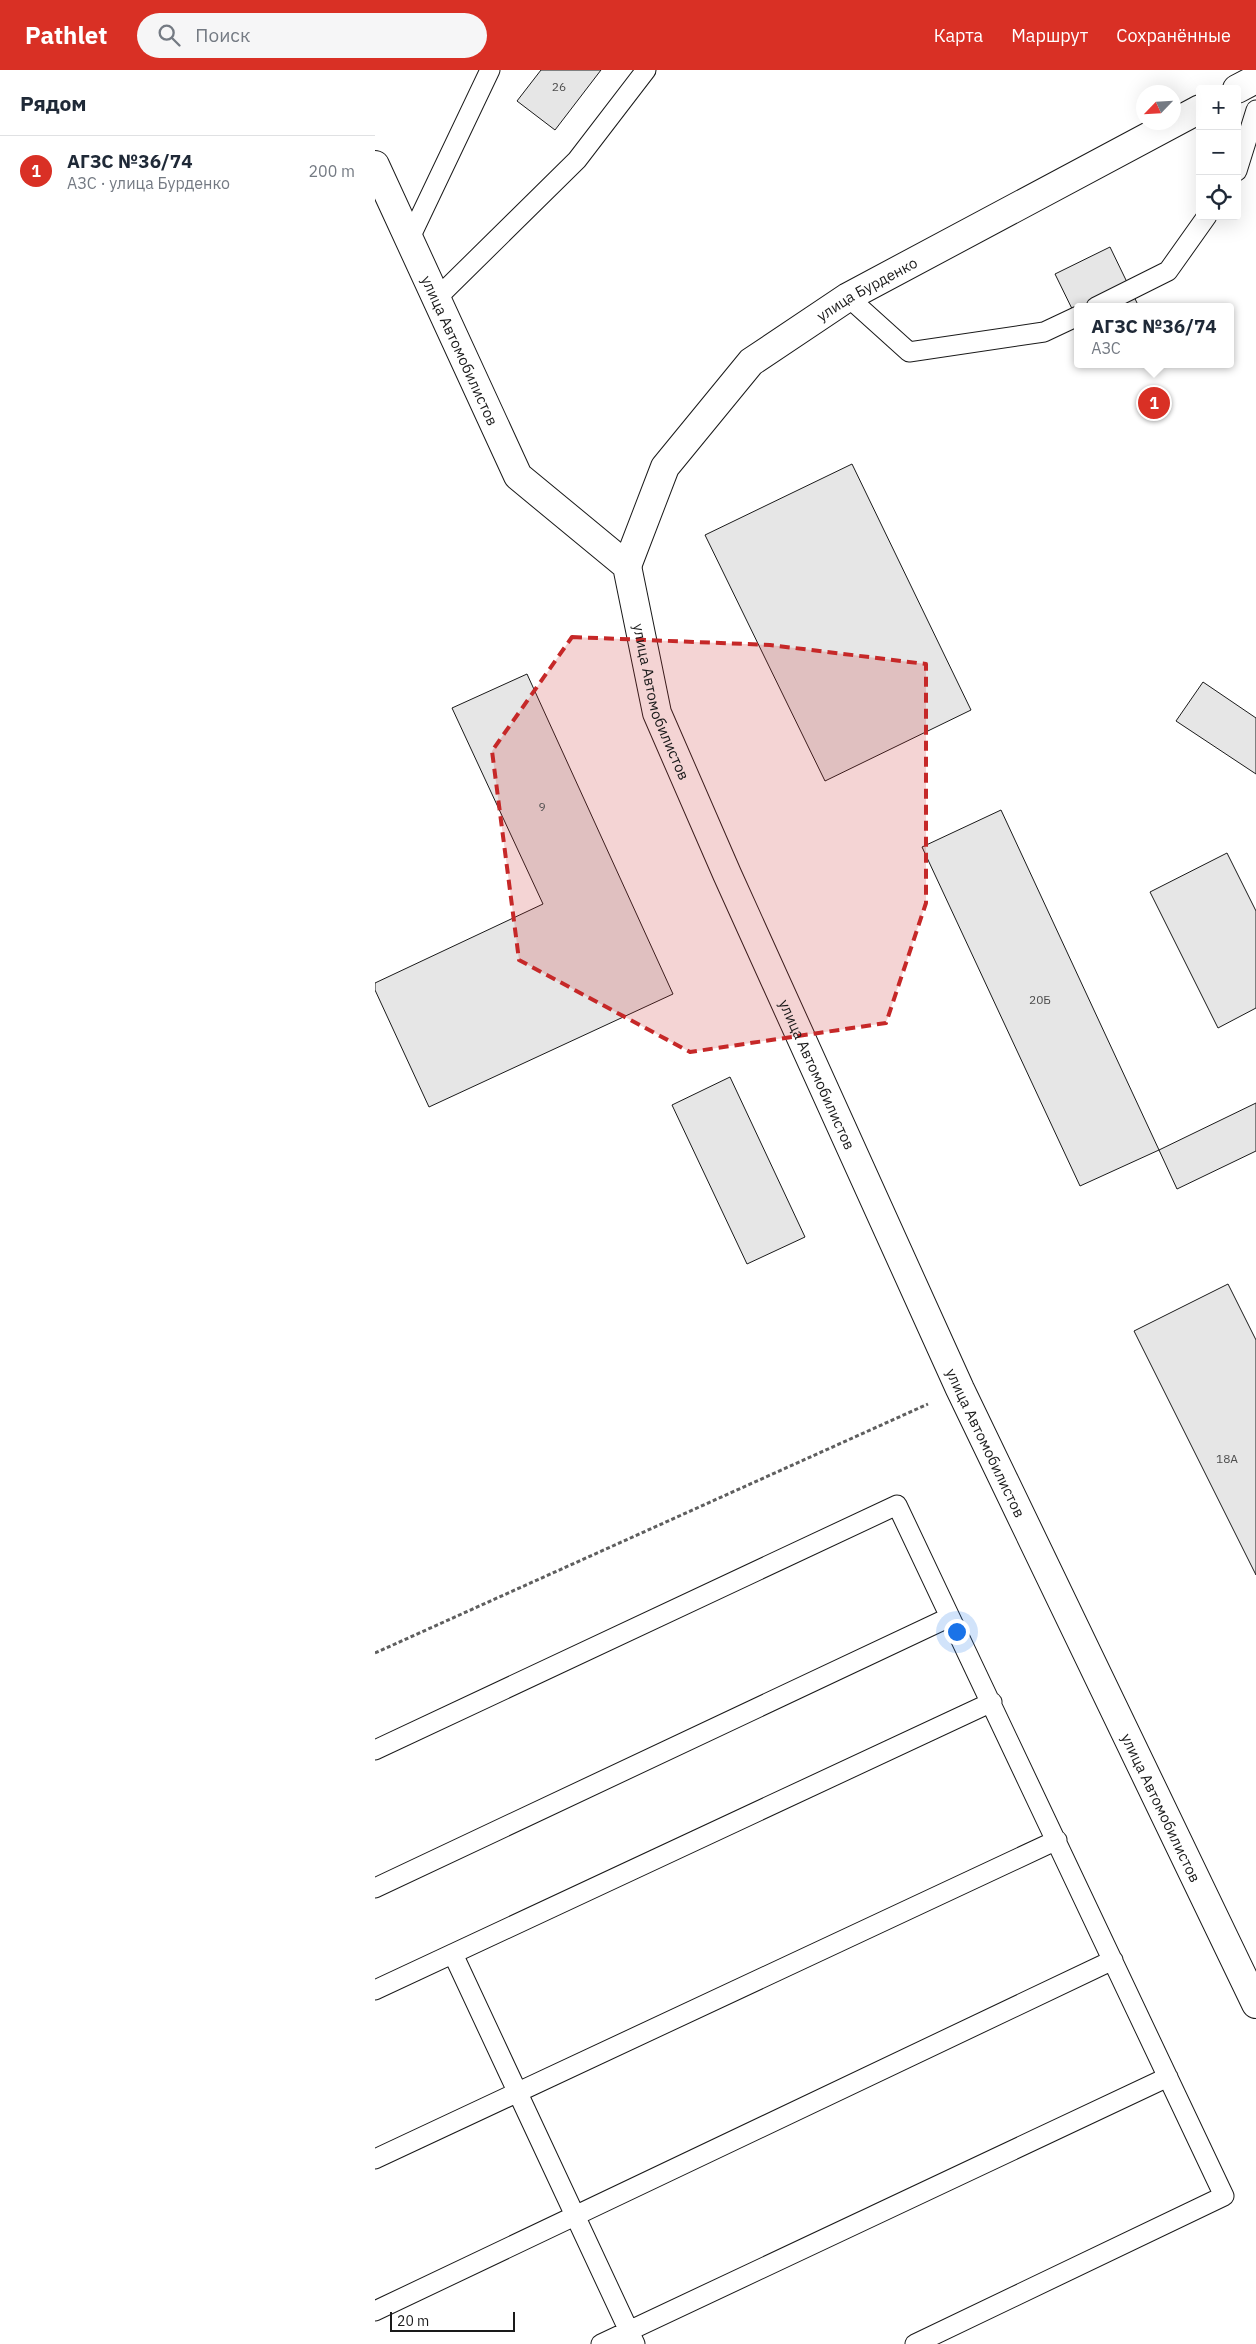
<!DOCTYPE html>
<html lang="ru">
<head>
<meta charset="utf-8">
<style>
  :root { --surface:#fff; --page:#f6f6f7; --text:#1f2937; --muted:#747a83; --line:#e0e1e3; --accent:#d93025 }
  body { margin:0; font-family:"IBM Plex Sans",sans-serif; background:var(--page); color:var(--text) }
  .controls { position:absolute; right:15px; top:15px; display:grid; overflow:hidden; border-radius:5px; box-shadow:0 5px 20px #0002 }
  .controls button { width:45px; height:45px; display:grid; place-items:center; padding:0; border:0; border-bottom:1px solid var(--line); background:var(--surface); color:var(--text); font:25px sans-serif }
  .compass { position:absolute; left:761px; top:15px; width:45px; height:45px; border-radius:50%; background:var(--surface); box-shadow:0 5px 20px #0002; rotate:245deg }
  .scale { position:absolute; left:15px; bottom:12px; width:125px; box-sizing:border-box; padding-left:5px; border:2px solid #1a1a1a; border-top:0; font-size:14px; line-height:18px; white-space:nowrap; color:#1a1a1a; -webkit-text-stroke:4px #fff; paint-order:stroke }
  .you { position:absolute; left:581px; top:1561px; width:18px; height:18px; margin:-12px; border:4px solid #fff; border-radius:50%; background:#1a73e8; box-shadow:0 0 0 8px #1a73e833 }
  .badge { display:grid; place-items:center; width:32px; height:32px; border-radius:50%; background:var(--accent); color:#fff; font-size:16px; font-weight:700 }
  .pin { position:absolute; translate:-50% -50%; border:2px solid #fff; box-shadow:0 1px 5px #0006 }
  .popup { position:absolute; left:699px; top:233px; width:160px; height:65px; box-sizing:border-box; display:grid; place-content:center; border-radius:5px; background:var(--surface); filter:drop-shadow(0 1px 4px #0005); font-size:16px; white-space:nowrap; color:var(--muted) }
  .popup b { font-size:19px; color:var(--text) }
  .popup::after { content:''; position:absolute; left:50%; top:100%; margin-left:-10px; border:10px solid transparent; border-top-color:var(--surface) }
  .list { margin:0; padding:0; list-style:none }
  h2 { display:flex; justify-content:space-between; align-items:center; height:65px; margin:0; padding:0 20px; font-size:21px }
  h2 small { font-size:16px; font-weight:400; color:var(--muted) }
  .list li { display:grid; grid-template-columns:32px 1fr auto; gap:15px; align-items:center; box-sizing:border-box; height:70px; padding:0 20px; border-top:1px solid var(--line) }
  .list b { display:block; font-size:19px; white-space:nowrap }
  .list p { margin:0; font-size:16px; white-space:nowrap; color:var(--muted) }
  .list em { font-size:16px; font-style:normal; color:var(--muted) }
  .icon { flex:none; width:28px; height:28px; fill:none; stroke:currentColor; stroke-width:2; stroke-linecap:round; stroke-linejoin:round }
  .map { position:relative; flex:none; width:881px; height:2274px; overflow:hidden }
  header { display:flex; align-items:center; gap:30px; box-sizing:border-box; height:70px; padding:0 25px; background:var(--accent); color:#fff }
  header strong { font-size:24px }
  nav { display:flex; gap:28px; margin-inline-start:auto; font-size:18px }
  .search { width:350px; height:45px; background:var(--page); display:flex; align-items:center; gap:12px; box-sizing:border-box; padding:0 18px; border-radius:28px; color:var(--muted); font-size:19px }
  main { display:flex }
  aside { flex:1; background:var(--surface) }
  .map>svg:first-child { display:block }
  .building { fill:#e6e6e6; stroke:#1a1a1a }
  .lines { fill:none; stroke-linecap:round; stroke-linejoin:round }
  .lane-casing { stroke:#1a1a1a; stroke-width:21 }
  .street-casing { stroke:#1a1a1a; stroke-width:30 }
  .path { stroke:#5f5f5f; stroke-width:3; stroke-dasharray:4 2.5; stroke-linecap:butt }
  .lane { stroke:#fff; stroke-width:19 }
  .street { stroke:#fff; stroke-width:28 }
  .marked { fill:#c62828; fill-opacity:0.2; stroke:#c62828; stroke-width:4; stroke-dasharray:10 6; stroke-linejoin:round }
  .labels { text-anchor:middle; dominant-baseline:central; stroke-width:4; stroke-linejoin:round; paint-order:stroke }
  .number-label { font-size:12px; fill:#4d4d4d }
  .street-label { font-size:15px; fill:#1a1a1a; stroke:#fff }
</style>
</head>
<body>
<header>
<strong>Pathlet</strong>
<div class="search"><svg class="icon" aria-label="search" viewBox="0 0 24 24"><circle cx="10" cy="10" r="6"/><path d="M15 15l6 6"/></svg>Поиск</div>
<nav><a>Карта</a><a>Маршрут</a><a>Сохранённые</a></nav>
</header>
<main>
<aside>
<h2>Рядом<small></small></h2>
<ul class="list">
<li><span class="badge">1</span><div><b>АГЗС №36/74</b><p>АЗС · улица Бурденко</p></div><em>200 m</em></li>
</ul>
</aside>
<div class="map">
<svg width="881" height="2274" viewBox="0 0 881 2274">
  <rect width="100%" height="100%" fill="#fff"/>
  <path class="building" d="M166,0H226L180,60L142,31Z
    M735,177L764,237H703V251L680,204Z
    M477,394L596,640L450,711L330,465Z
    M152,604L298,924L54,1037L0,920V913L168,834L77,638Z
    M828,612L881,648V704L801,651Z
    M626,740L784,1080L705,1116L547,777Z
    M852,783L881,841V938L843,958L775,822Z
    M355,1007L430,1167L372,1194L297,1035Z
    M881,1033V1081L802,1119L784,1080Z
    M853,1214L881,1270V1505L759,1261Z"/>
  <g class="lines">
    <g class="lane-casing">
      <path id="lane" d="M862,101L881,40
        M34,170L115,0
        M473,227L534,282L669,262L703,246
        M61,229L202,90L271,0
        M721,237L793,201L832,146
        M0,1680L522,1435L849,2126L540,2274
        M0,1818L575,1547
        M78,1884L260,2274
        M0,1920L617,1632
        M0,2089L682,1770
        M0,2241L738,1890
        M226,2274L793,2007"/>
    </g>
    <g class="street-casing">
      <g id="street">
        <path d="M862,19L881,9"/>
        <path id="s1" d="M0,95L143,406L252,496L282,643L352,804L585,1319L881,1934"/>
        <path id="s2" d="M252,496L290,397L376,292L473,227L825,39"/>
      </g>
    </g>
    <path class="path" d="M0,1583L553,1334"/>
    <use href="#lane" class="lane"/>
    <use href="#street" class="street"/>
  </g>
  <path class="marked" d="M197,567L395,575L551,594V833L511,953L315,982L144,890L117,681Z"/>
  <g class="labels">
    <g class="number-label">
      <text x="184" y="16">26</text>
      <text x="167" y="736">9</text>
      <text x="665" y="929">20Б</text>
      <text x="852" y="1388">18А</text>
    </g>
    <g class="street-label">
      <text stroke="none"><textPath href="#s2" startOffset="379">улица Бурденко</textPath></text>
      <text stroke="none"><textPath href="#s1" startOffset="204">улица Автомобилистов</textPath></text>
      <text stroke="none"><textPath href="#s1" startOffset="624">улица Автомобилистов</textPath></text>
      <text stroke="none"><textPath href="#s1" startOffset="1029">улица Автомобилистов</textPath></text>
      <text stroke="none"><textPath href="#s1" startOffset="1434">улица Автомобилистов</textPath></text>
      <text stroke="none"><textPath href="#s1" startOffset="1839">улица Автомобилистов</textPath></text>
    </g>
  </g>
</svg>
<div class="controls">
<button>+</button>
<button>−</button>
<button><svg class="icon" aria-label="locate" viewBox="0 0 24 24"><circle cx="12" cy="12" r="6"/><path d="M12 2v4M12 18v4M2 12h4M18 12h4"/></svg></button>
</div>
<svg class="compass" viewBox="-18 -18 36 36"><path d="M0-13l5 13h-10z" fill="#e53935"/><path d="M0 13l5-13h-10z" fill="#747a83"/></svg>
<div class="scale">20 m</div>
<div class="you"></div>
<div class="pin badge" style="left:779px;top:333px">1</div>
<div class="popup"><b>АГЗС №36/74</b>АЗС</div>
</div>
</main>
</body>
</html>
